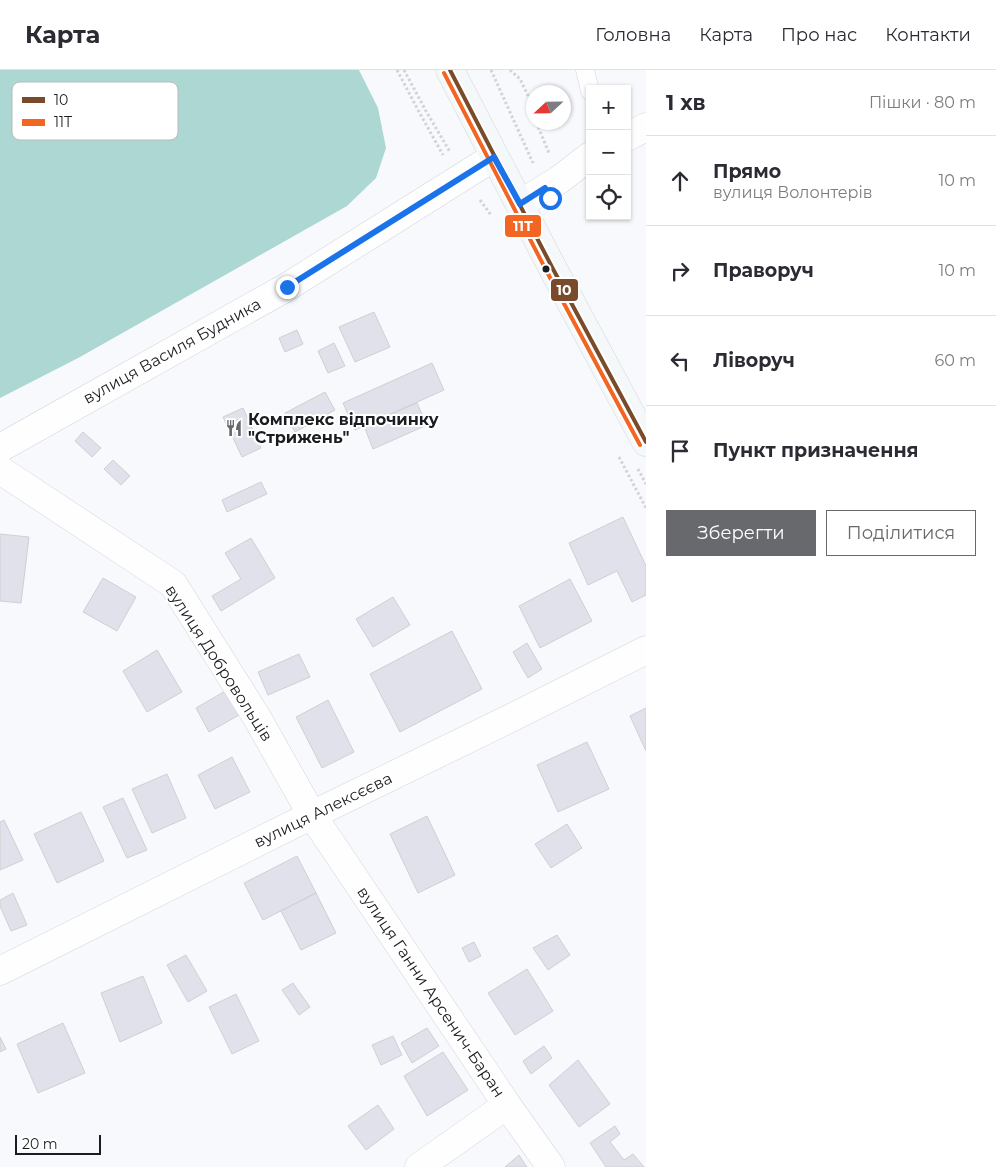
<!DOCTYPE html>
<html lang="uk">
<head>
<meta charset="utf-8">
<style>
  :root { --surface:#fff; --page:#f7f7f7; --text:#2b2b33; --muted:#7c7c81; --line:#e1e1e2; --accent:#67696d }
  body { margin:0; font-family:Montserrat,sans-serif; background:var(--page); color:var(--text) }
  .controls { position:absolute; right:15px; top:15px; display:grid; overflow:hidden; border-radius:0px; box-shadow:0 1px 4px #0004 }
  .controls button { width:45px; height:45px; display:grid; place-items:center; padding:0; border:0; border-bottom:1px solid var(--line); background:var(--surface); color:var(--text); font:25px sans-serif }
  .compass { position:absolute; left:526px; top:15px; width:45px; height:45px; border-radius:50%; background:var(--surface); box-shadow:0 1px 4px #0004; rotate:248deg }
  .scale { position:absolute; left:15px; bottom:12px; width:86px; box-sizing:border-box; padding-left:5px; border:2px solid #191c20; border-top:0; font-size:14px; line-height:18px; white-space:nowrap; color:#191c20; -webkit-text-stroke:4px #fff; paint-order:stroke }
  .stop { position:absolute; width:15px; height:15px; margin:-11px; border:4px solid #1a73e8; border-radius:50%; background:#fff }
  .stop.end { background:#1a73e8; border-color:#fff; box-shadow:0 1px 5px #0008 }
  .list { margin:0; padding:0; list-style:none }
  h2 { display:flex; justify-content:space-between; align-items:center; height:65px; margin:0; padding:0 20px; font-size:21px }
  h2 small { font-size:16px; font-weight:400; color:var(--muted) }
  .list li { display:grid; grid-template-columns:32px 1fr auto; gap:15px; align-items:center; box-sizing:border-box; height:90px; padding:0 20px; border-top:1px solid var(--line) }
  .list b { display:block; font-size:19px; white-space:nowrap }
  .list p { margin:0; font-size:16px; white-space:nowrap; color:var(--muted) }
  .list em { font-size:16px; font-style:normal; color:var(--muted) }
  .actions { display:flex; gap:10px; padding:15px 20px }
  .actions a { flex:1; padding:11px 0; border:1px solid var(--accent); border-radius:0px; text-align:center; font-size:18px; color:var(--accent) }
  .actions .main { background:var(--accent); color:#fff }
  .icon { flex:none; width:28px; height:28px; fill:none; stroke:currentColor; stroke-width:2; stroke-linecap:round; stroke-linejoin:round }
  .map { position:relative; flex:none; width:646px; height:1097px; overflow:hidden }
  header { display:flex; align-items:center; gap:30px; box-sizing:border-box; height:70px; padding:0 25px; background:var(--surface); border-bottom:1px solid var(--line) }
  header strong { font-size:24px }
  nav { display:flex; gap:28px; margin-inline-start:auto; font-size:18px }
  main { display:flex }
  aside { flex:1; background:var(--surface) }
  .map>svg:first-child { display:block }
  .water { fill:#add7d2 }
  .building { fill:#e0e1ea; stroke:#cfd0d3 }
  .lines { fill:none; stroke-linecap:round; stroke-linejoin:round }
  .lane-casing { stroke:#d3d6da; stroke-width:19 }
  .street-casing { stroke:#d3d6da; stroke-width:29 }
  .secondary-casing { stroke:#d3d6da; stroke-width:29 }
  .path { stroke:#d2d3d4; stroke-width:3; stroke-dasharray:2.5 2.5; stroke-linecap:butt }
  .lane { stroke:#fefeff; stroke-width:18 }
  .street { stroke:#fefeff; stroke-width:28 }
  .secondary { stroke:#f4f8f9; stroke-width:28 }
  .bus-1-casing { stroke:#fff; stroke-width:8 }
  .bus-2-casing { stroke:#fff; stroke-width:8 }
  .bus-1 { stroke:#7a4b2a; stroke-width:4 }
  .bus-2 { stroke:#f26522; stroke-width:4 }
  .route { stroke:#1a73e8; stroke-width:6 }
  .bus-dot { fill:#191c20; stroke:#fff; stroke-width:2 }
  .labels { text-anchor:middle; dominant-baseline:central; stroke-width:4; stroke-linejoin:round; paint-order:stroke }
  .street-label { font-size:16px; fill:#191c20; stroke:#fff }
  .poi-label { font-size:16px; font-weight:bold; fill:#191c20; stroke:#fff; text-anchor:start }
  .key { fill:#fff; stroke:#babbbc; stroke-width:1 }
  .key-label { font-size:14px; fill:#191c20 }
  .line-badge { stroke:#fff; stroke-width:2 }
  .badge-label { font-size:14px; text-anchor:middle; font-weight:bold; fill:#fff }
</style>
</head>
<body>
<header>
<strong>Карта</strong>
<nav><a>Головна</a><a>Карта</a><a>Про нас</a><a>Контакти</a></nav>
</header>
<main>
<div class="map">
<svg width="646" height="1097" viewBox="0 0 646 1097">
  <rect width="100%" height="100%" fill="#f7f9fc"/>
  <path class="water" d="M0,0H359L378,38L386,78L376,108L347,136L80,287L0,328Z"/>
  <path class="building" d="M374,242L390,277L355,292L339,257Z
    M297,260L303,274L285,282L279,268Z
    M334,273L345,296L328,303L318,281Z
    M432,293L444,320L355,360L343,333Z
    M325,322L335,340L295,362L285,343Z
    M417,333L427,355L373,379L364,356Z
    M243,338L261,378L242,387L223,347Z
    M83,362L101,378L92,387L75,371Z
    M113,390L130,406L121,415L104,399Z
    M261,412L267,424L227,442L222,430Z
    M623,447L646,496V525L632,532L617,501L588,515L569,473Z
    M0,464L29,467L21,533L0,531Z
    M251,468L275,508L221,541L212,526L241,509L225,483Z
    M103,508L136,527L117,561L83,542Z
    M570,509L592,551L540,578L519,536Z
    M393,527L410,555L373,577L356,549Z
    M452,561L482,619L400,662L370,604Z
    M527,573L542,599L528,608L513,582Z
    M157,580L182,622L147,642L123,601Z
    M299,584L310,607L268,625L258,602Z
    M227,620L241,644L209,662L196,638Z
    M328,630L354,682L322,698L296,647Z
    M646,638V681L630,646Z
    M587,672L609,719L558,742L537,695Z
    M232,687L250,722L215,739L198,705Z
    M167,704L186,748L152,763L132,719Z
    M123,728L147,780L127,788L103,737Z
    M81,742L104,791L57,813L34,764Z
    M427,746L455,805L418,823L390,764Z
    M4,750L23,790L0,800V752Z
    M567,754L582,778L551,798L535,774Z
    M297,786L316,823L263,850L244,813Z
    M13,823L27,855L11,861L0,836V830Z
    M316,823L336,863L301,880L281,841Z
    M557,865L570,885L548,900L533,878Z
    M474,872L481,886L469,892L462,878Z
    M186,885L207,921L188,932L167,895Z
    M527,899L553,941L515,965L488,923Z
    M143,906L162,953L120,972L101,923Z
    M293,913L310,937L299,945L282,920Z
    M236,924L259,971L232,984L209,937Z
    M63,953L85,1003L38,1023L17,974Z
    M427,958L439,976L412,993L401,973Z
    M393,966L402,985L381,995L372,975Z
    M0,967L6,979L0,982Z
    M544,976L552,988L531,1004L523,991Z
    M443,982L468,1020L427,1046L404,1006Z
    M578,990L610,1034L579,1057L549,1015Z
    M378,1035L394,1059L366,1080L348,1056Z
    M615,1056L620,1064L610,1072L624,1090L633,1084L644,1097H606L590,1073Z
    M519,1085L527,1097H505Z"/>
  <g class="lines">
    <g class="lane-casing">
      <path id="lane" d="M585,0L590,21"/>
    </g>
    <g class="street-casing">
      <path id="street" d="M627,67L646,57
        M520,134L559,110L590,86
        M0,378L287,217L494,87
        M0,400L173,514L256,646L312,745L507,1035L551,1097
        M0,901L312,745L515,646L646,580
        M419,1097L507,1035"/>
    </g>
    <g class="secondary-casing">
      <path id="secondary" d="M450,0L553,199L646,372"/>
    </g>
    <path class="path" d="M397,0L418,40L443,85
      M404,0L426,41L450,82
      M491,0L533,93
      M510,0L520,9L534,38
      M538,52L539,59L549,83
      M480,130L491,145
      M619,387L646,438
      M638,399L646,414"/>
    <use href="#lane" class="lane"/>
    <use href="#street" class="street"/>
    <use href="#secondary" class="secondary"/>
    <g class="bus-1-casing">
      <path id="bus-1" d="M450,0L553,199L646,372"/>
    </g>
    <g class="bus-2-casing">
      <path id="bus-2" d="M444,3L547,202L640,375"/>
    </g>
    <use href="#bus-1" class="bus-1"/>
    <use href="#bus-2" class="bus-2"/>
  </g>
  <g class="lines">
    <path class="route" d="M287,217L494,87L520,134L545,118L550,128"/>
  </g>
  <defs>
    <g id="restaurant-bare" transform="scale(1.35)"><path d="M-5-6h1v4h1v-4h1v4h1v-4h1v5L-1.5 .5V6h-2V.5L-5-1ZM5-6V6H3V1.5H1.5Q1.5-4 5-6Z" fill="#67696d" stroke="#fff" stroke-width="2.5" paint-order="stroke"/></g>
  </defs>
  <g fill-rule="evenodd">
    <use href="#restaurant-bare" x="234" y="358"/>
  </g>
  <circle class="bus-dot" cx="546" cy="199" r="4.5"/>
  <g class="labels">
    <g class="street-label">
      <text transform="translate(172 281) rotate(-29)">вулиця Василя Будника</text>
      <text transform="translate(219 593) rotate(57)">вулиця Добровольців</text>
      <text transform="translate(323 740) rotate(-26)">вулиця Алексєєва</text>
      <text transform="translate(431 922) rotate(56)">вулиця Ганни Арсенич-Баран</text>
    </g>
    <g class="poi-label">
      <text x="248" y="349">Комплекс відпочинку<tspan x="248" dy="18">"Стрижень"</tspan></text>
    </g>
  </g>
  <rect x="12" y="12" width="166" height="58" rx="8" class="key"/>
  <rect x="22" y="27" width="23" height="6" fill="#7a4b2a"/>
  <rect x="22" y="49" width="23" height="7" fill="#f26522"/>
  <g class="key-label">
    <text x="54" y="35">10</text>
    <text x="54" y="57">11Т</text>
  </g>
  <g class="line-badge">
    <rect x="504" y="144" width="38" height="24" rx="5" fill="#f26522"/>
    <rect x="550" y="208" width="29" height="24" rx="5" fill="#7a4b2a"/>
  </g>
  <g class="badge-label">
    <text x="523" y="161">11Т</text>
    <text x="564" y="225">10</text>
  </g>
</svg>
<div class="controls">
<button>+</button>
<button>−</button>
<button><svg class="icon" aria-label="locate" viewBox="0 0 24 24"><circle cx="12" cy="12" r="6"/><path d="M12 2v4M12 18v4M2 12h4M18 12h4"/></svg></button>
</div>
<svg class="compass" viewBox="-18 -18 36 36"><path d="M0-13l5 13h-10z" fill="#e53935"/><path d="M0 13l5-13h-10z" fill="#7c7c81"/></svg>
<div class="scale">20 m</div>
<div class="stop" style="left:550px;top:128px"></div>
<div class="stop end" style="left:287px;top:217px"></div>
</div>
<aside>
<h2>1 хв<small>Пішки · 80 m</small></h2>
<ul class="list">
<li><svg class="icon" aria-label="ahead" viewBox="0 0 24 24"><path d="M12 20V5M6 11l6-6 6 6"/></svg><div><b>Прямо</b><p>вулиця Волонтерів</p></div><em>10 m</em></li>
<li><svg class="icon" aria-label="right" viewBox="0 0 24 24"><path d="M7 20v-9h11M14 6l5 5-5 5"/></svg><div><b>Праворуч</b></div><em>10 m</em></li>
<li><svg class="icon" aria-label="left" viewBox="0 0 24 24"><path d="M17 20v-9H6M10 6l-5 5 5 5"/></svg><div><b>Ліворуч</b></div><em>60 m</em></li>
<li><svg class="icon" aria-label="arrive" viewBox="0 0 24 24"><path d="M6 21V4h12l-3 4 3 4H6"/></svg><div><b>Пункт призначення</b></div></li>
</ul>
<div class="actions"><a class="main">Зберегти</a><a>Поділитися</a></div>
</aside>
</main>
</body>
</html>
